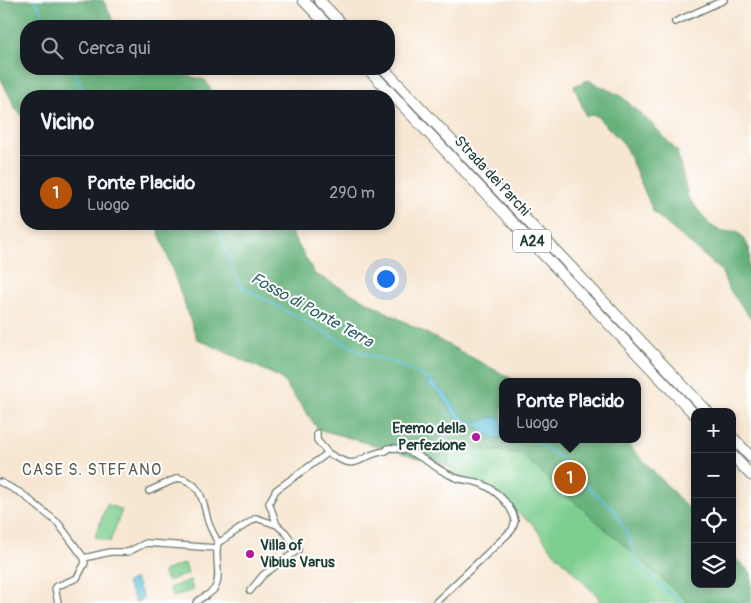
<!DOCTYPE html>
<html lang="it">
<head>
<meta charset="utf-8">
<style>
  :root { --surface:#171b24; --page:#242831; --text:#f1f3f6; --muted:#9ea1a6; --line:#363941; --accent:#b45309 }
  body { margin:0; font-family:Pangolin,sans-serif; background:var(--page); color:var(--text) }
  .controls { position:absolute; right:15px; bottom:15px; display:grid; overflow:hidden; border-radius:10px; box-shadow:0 2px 8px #0003 }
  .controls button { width:45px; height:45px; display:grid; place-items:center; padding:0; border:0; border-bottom:1px solid var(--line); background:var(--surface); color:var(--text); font:25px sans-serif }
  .you { position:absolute; left:385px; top:278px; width:18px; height:18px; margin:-12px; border:4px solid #fff; border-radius:50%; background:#1a73e8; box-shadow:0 0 0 8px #1a73e833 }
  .badge { display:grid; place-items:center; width:32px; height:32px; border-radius:50%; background:var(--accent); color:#fff; font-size:16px; font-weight:700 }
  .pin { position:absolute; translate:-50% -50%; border:2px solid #fff; box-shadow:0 1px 5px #0006 }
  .popup { position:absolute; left:499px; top:378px; width:142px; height:65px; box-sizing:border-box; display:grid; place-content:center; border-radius:10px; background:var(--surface); filter:drop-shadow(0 1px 4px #0005); font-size:16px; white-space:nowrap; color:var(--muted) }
  .popup b { font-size:19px; color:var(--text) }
  .popup::after { content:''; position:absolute; left:50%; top:100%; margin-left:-10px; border:10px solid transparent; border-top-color:var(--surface) }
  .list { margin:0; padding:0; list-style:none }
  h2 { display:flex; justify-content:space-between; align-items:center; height:65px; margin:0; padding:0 20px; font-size:21px }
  h2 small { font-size:16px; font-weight:400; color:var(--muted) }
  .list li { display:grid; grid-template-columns:32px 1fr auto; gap:15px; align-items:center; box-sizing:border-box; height:75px; padding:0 20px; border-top:1px solid var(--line) }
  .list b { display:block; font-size:19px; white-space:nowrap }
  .list p { margin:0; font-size:16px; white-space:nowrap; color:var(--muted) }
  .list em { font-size:16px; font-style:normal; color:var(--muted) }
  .icon { flex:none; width:28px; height:28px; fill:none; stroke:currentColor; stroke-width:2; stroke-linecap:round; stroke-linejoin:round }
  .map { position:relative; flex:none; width:751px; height:603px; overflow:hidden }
  .search { position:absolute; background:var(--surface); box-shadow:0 2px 8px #0003; left:20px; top:20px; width:375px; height:55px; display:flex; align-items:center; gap:12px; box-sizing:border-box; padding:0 18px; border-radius:20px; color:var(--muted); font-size:19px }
  .panel { position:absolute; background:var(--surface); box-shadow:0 2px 8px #0003; left:20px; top:90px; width:375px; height:140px; border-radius:20px }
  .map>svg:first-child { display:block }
  .green { fill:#7dce8f; stroke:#4e8662 }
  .forest { fill:#66b17a; stroke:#427757 }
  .water { fill:#57bdd5; stroke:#3b7d84 }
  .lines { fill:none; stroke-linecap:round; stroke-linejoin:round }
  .stream { stroke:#57bdd5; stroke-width:2 }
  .street-casing { stroke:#6b786b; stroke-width:8 }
  .highway-casing { stroke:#6b786b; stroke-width:12 }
  .street { stroke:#fff; stroke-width:5.5 }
  .highway { stroke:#fff; stroke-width:10 }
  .poi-dot { fill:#b5179e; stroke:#fff; stroke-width:2 }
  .labels { text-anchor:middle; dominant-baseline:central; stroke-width:4; stroke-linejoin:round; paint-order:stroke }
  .shield { fill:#fff; stroke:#627771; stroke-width:1 }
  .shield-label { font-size:14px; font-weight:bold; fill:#1f3d34 }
  .street-label { font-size:15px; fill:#1f3d34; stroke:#fff }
  .poi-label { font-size:15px; font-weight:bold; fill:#1f3d34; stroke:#fff; text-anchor:end }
  .water-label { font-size:16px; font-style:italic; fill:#306364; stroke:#fff }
  .neighbourhood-label { font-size:16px; letter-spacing:1px; fill:#585e4c; stroke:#fff }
</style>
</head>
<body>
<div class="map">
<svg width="751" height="603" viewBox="0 0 751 603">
  <rect width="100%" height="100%" fill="#fff"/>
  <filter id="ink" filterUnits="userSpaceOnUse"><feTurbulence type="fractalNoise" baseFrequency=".02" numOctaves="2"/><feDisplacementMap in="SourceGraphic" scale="10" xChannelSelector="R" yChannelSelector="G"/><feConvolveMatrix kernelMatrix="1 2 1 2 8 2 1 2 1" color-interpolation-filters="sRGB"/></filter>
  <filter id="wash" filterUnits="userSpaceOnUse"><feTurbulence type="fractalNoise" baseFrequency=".0096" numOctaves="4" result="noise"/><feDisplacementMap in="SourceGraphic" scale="20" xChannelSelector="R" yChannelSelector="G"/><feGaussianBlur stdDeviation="1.12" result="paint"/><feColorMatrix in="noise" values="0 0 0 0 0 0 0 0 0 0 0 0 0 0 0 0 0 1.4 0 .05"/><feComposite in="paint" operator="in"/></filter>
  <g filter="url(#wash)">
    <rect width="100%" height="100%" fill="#f7e6d1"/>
    <path class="green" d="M435,436L484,450L520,453L689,603H600L598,597L551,549L531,522L447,466L450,452Z
      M107,504L122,510L110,542L95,537Z
      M185,563L188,574L167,581L163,571Z
      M190,580L193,590L173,597L169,588Z"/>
    <path class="forest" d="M0,0H103L116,26H26V69H162L205,80L215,96H26V120L16,109L0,77Z
      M588,80L621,96L654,126L677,151L688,197L710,225L722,232L736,231L742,236L749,248L750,257L748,270L751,277V319L728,288L721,270L654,213L624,144L595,115L586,116L574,86Z
      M156,224H286L315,274L518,382H502V439H623L695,515V584H732V555L751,573V603H689L520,453L484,450L436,437L450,452L447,466L318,429L281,378L197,339Z"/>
    <path class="water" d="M430,380C436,385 442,390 448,396C456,406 459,417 472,421C483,424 493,412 502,419V439L490,437L476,426L461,421L454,415L439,393L426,384Z
      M135,579L144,598L136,602L126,583Z"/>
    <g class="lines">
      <path class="stream" d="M35,0L50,26
        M73,69L85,96
        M217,224L232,269L242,287L363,353L401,365L431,381
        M532,439L559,457L579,479L615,511L630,540L638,567L682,603"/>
    </g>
  </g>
  <g filter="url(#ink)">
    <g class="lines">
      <g class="street-casing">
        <path id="street" d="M675,22L724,0
          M328,453C362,474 355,455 386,451L388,448C415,447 428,465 450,475C458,480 467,480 476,482C492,486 512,504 515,521L512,530L435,603
          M0,482L21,493L58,523L84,558L85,563L77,578L55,587L58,603
          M149,491L178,478C202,482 203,502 208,521C210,528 215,536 218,543
          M84,558L110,552H128L146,543L216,548
          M250,591L263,575L298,550L286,533L277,525
          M196,603C201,596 210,596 215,588C222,576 214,557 218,543L256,518L277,525L269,503L276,490L328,453L317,440V433"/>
      </g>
      <g class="highway-casing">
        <path id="highway" d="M303,0L328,26
          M319,0L344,26
          M368,69L695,415
          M384,69L708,412
          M732,437L751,457
          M732,455L751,475"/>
      </g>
      <use href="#street" class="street"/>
      <use href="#highway" class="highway"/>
    </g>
  </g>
  <g class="poi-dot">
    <circle cx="476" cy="437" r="5"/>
    <circle cx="250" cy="554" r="5"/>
  </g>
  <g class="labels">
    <rect class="shield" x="513" y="229.5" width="38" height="23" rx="4"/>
    <g class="shield-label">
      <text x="532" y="241">A24</text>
    </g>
    <g class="street-label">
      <text transform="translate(492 176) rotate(47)">Strada dei Parchi</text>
    </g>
    <g class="poi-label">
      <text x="466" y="428">Eremo della<tspan x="466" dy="17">Perfezione</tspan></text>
      <text x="260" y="545" text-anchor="start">Villa of<tspan x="260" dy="17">Vibius Varus</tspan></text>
    </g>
    <g class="water-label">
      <text transform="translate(312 310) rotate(29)">Fosso di Ponte Terra</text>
    </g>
    <g class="neighbourhood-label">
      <text x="92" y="470">CASE S. STEFANO</text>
    </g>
  </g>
</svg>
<div class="controls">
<button>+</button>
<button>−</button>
<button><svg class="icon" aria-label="locate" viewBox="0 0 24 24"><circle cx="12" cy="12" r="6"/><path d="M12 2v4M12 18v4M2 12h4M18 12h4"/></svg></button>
<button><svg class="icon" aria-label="layers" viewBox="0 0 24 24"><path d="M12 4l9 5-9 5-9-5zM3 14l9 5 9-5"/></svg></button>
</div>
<div class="you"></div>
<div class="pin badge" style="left:570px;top:478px">1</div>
<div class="popup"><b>Ponte Placido</b>Luogo</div>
<div class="search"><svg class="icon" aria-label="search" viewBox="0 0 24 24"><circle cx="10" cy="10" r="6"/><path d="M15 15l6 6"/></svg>Cerca qui</div>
<section class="panel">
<h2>Vicino<small></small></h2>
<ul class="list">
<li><span class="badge">1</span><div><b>Ponte Placido</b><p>Luogo</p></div><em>290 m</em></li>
</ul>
</section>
</div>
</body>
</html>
